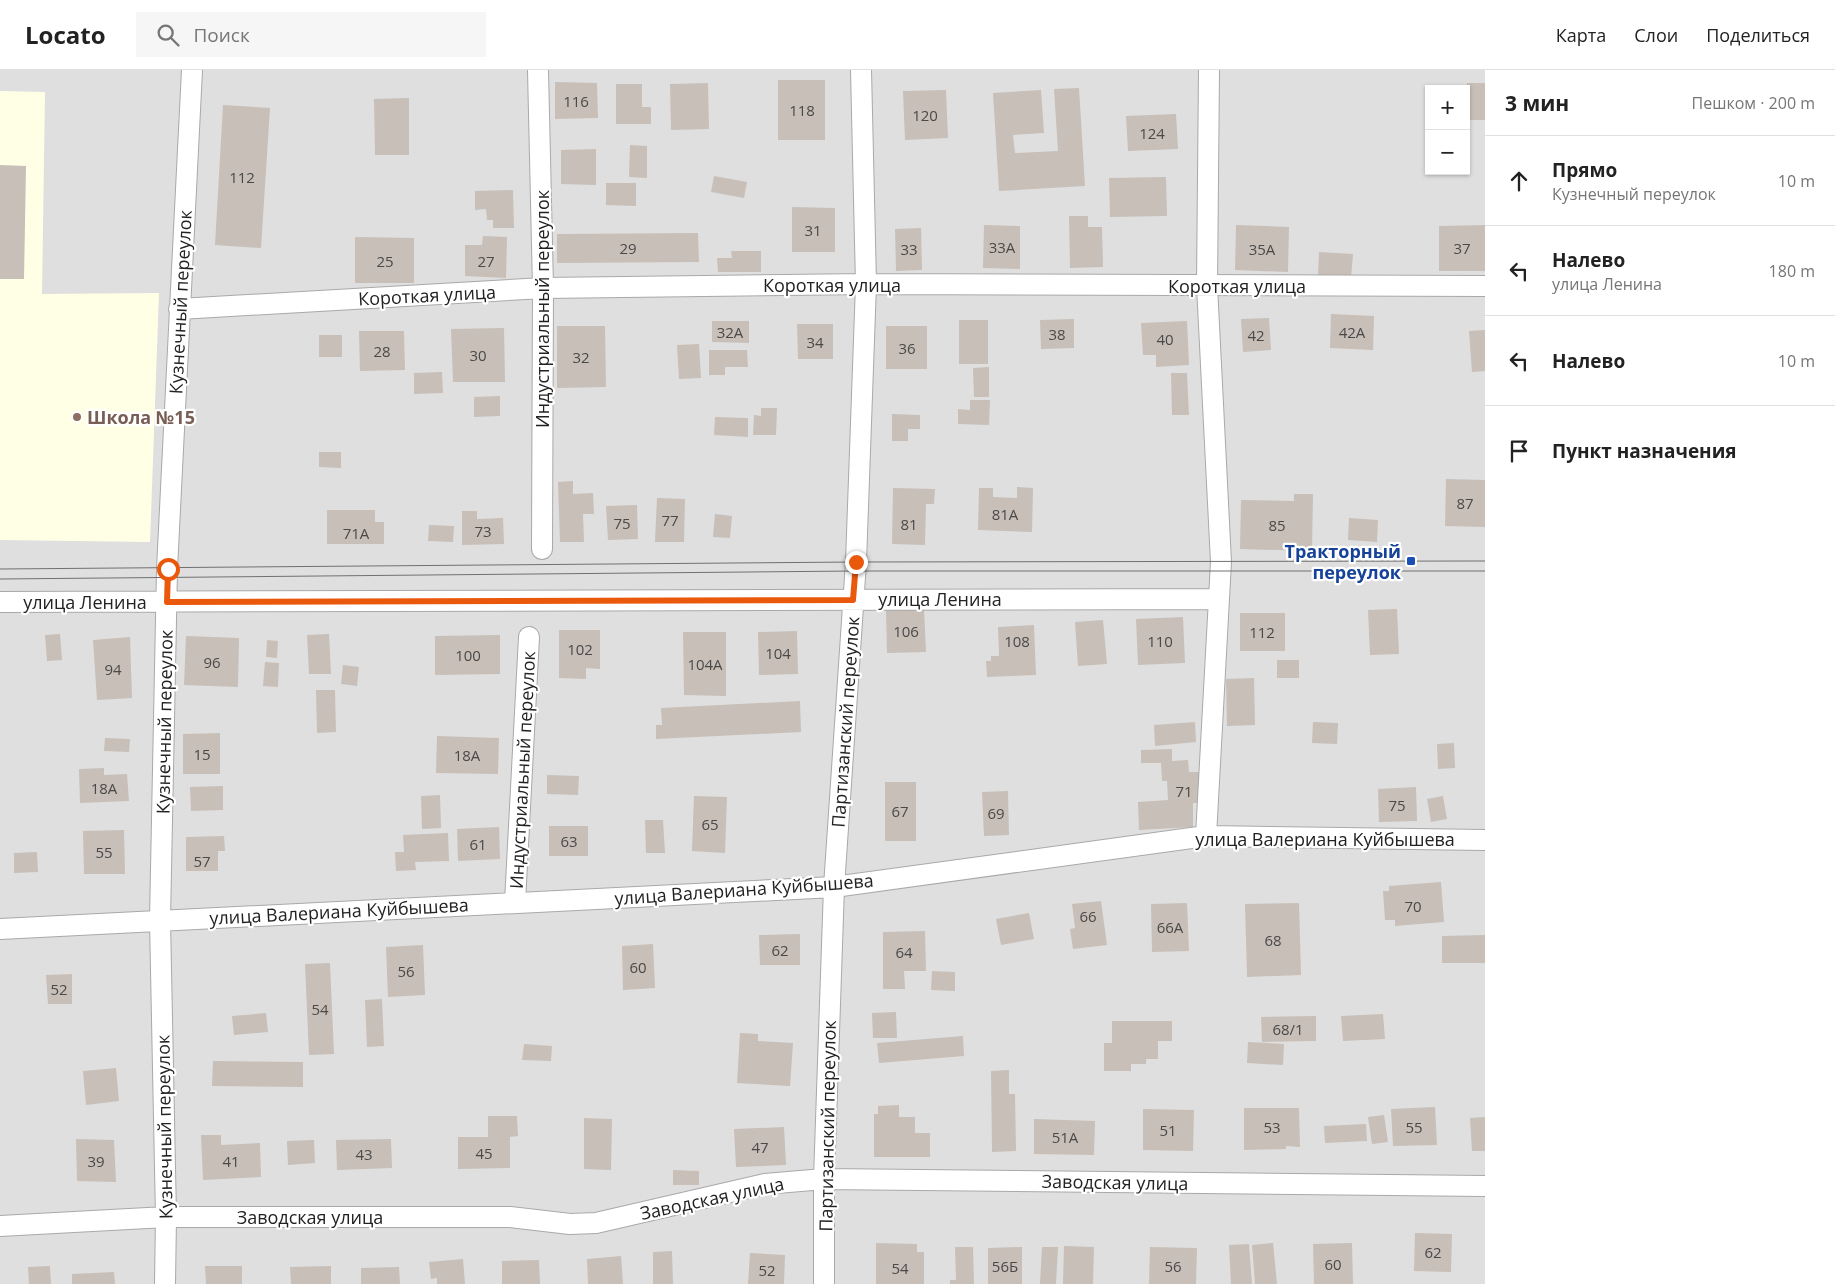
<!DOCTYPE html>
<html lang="ru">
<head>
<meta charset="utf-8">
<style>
  :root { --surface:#fff; --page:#f6f6f6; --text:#222; --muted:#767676; --line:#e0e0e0 }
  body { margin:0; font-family:"Open Sans",sans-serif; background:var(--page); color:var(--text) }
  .controls { position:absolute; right:15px; top:15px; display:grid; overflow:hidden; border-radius:0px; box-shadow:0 1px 4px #0004 }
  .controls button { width:45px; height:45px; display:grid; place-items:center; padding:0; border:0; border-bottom:1px solid var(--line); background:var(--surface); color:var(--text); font:25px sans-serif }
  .stop { position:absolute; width:15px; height:15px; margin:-11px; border:4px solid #ea580c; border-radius:50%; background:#fff }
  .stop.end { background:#ea580c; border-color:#fff; box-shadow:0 1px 5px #0008 }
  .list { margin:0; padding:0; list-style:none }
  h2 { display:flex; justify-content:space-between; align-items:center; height:65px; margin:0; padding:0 20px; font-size:21px }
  h2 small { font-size:16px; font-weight:400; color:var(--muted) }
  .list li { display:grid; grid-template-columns:32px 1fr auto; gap:15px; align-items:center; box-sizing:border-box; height:90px; padding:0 20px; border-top:1px solid var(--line) }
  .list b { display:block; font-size:19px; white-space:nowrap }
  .list p { margin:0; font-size:16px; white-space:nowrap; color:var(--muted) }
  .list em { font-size:16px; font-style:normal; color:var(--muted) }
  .icon { flex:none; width:28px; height:28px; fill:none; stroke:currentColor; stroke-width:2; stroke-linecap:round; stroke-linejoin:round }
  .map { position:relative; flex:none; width:1485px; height:1214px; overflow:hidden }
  header { display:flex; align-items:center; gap:30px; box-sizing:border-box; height:70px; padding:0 25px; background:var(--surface); border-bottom:1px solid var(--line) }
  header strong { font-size:24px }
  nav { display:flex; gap:28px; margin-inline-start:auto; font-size:18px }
  .search { width:350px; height:45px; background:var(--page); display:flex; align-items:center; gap:12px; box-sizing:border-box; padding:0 18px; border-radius:0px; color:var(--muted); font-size:19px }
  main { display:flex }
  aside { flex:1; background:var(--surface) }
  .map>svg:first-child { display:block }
  .residential { fill:#e0dfdf; fill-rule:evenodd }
  .education { fill:#ffffe5 }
  .building { fill:#c7bfb8 }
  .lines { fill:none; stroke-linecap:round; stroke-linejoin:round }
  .street-casing { stroke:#a9a9a9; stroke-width:22 }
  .street { stroke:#fff; stroke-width:20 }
  .tram { stroke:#707070; stroke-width:1 }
  .route { stroke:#ea580c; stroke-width:6 }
  .education-dot { fill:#8d6e63; stroke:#fff; stroke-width:2 }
  .transit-dot { fill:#1a4fb4; stroke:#fff; stroke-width:2 }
  .labels { text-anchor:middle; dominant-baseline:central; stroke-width:4.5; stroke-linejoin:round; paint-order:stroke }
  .number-label { font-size:15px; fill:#4b4948 }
  .street-label { font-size:18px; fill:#222; stroke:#fff }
  .education-label { font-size:18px; font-weight:bold; fill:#785e54; stroke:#fff; text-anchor:start }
  .transit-label { font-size:18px; font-weight:bold; fill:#164399; stroke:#fff; text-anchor:end }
</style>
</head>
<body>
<header>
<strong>Locato</strong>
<div class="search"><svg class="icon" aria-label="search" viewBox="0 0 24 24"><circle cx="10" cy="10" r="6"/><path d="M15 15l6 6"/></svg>Поиск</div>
<nav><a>Карта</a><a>Слои</a><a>Поделиться</a></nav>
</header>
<main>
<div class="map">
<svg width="1485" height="1214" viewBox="0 0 1485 1214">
  <rect width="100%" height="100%" fill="#f2efe9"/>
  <path class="residential" d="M0,0H1485V1214H0ZM1429,19H1466V101H1429Z"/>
  <path class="education" d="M0,21L45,22L42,224L159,223L150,472L0,470Z"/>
  <path class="building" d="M778,10H825V70H778Z
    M555,12L597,13L598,48L555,49Z
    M708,13L709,59L671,60L670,14Z
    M1467,13H1485V50H1466Z
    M616,14H642V37H651V54H616Z
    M1079,18L1085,116L999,121L993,23L1041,20L1044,63L1013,65L1015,83L1058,81L1054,19Z
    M946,20L948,68L905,70L903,21Z
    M409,28V85H375L374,29Z
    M223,35L270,38L261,178L215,175Z
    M1176,44L1178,79L1128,81L1126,46Z
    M630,75L647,76V108L629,107Z
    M596,79V115L561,114V80Z
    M0,95L26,96L24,209H0Z
    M714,106L747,112L744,128L711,122Z
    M1166,107L1167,146L1110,147L1109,108Z
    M606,113H636V136L606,135Z
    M513,120L514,158H493V150H487L486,139L475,140V121Z
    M792,137L835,138V182H792Z
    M1069,146H1088V157H1102L1103,197L1070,198Z
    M984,155L1020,156V199L983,198Z
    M1236,155L1289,157L1288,202L1235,200Z
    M1485,155V201H1439V156Z
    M921,158L922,200L896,201L895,159Z
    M698,163L699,192L557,193V164Z
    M483,166L507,167L506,208L465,206V175H482Z
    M355,167L414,168V213H355Z
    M731,181H761V202H718L717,188H732Z
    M1319,182L1353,184L1351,208L1318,206Z
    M1331,244L1374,246L1373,280L1330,278Z
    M1269,248L1271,280L1243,282L1241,249Z
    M1074,249V278L1041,279L1040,250Z
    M959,250H988V294H959Z
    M712,251H749V273L712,272Z
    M1187,251L1189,295L1156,297V285H1143L1141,253Z
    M797,254H833V289H798Z
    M557,256H605L606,317L557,318Z
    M886,256H927V299H886Z
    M504,258L505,312H453L451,259Z
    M1485,260V301L1472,302L1469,261Z
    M359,261H404L405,300L360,301Z
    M319,265H342V287H319Z
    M699,274L701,308L679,309L677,275Z
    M709,280H747L748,297H725V305H709Z
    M989,297V327H974L973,298Z
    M442,302L443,323L414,324V303Z
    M1171,303H1187L1189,345H1172Z
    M500,326V346L474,347V327Z
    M970,330H990L989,355L958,354V339L970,340Z
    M761,338H777L776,365H753L754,345L761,346Z
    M892,344L920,345V359H908V371H892Z
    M715,347L748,348V367L714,365Z
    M319,382H341V398L319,397Z
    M1446,409L1485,410V457L1445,456Z
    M573,411V424L593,423L594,444H583L584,472H560L558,412Z
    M1017,417L1033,418L1032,462L978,460L979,418H993V427L1017,428Z
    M893,418L935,419L934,434H926L925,475L892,474Z
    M1294,424H1313L1312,481L1240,479L1241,430L1294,431Z
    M657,428L685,429L684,472H655Z
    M637,435L638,469L608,470L606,436Z
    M327,440H375V452H384V474H327Z
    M462,441H477V449L503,448L504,474L462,475Z
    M715,444L732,446L730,468L713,467Z
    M1349,448L1378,450L1377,472L1348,470Z
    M429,455L454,456L453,472L428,471Z
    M924,539L926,582L887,583L886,540Z
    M1397,539L1399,584L1370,585L1368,540Z
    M1240,543H1285V581H1240Z
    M1183,547L1185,593L1138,595L1136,549Z
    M1103,550L1107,594L1078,596L1075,552Z
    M1034,555L1036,605L987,607L986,591H991V586H999L998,557Z
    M559,560H600V599L586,598V609L559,608Z
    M797,561L798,604L759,605L758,562Z
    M683,562H726V626L684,625Z
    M60,564L62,590L47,591L45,565Z
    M329,564L331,604H309L307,565Z
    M500,565V604L435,605V566Z
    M186,566L239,568L238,617L184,615Z
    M130,567L132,628L97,630L93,570Z
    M267,570L278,571L277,588L266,587Z
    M1277,590H1299V608H1277Z
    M265,592L279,593L278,617L263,616Z
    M343,595L359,597L357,616L341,614Z
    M1254,608L1255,655L1227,656L1226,609Z
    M316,620H335L336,662L317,663Z
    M800,631L801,662L656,669V655H662L661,638Z
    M1195,652L1196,672L1155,676L1154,655Z
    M1313,652L1338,653L1337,674L1312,673Z
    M220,663V704H183V664Z
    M437,666L499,668L498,704L436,703Z
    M105,668L130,669L129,682L104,681Z
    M1454,673L1455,698L1438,699L1437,674Z
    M1172,679V691L1188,690L1189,702H1199L1200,733H1193V757L1139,760L1138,732L1168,730L1167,711H1162L1161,693H1141V680Z
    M104,698V705L127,704L129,731L80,733L79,699Z
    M547,705L579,706L578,725L547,724Z
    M885,712H916V771H885Z
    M223,716V740L191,741L190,717Z
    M1416,717L1417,751L1379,752L1378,719Z
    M1008,721L1009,765L984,766L982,722Z
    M440,725L441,758L422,759L421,726Z
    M694,726L727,727L725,783L692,781Z
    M1443,726L1447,749L1431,752L1427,729Z
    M645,750H663L665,783H646Z
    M549,756H588V786H549Z
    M499,757L500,789L458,791L457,759Z
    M124,760L125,804H84L83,761Z
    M448,763L449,791L415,792L416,800L396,801L395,782H404L403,765Z
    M224,766L225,781H218V801H186V767Z
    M37,782L38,802L14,803V783Z
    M1441,812L1444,852L1395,856V850H1385L1383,821H1389V816Z
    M1101,831L1107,875L1073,879L1070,859L1075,858L1072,834Z
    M1187,833L1189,881L1152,882L1151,834Z
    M1299,833L1301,905L1247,907L1245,834Z
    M1029,843L1034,869L1001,875L996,849Z
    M925,861L926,901H904L905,919H883V862Z
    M800,864V895H760L759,865Z
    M1485,865V893H1442V866Z
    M653,874L655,918L623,920L622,876Z
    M423,875L425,925L388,927L386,877Z
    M330,893L334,984L309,985L305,894Z
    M932,901L955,902V921L931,920Z
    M72,904V934H48L46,905Z
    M382,929L384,976L367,977L365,930Z
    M896,942L897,968H873L872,943Z
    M266,943L268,962L234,965L232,946Z
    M1383,944L1385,969L1343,971L1341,946Z
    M1316,946V971L1262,972L1261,947Z
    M1112,951H1172V971H1158V989H1146V994H1131V1001H1104V973H1112Z
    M740,963L758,964V971L793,973L790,1016L737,1013Z
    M963,966L964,986L879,993L877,973Z
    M1248,972L1284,974L1283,995L1247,993Z
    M524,974L552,976L551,991L522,990Z
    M213,991L303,992V1017L212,1016Z
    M116,998L119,1031L86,1035L83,1001Z
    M1009,1000V1024H1015L1016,1081L992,1082L991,1001Z
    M899,1035V1047H915V1063H930V1087H874V1044H878V1036Z
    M1435,1037L1437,1075L1393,1076L1391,1039Z
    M1244,1038H1299L1300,1077L1286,1076V1079L1244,1080Z
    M1143,1039L1194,1040L1193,1081L1143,1080Z
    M1384,1045L1388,1072L1372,1074L1368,1047Z
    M488,1046H517L518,1066L510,1067V1098L458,1099V1067H488Z
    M1485,1047V1081H1472L1470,1048Z
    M584,1048L612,1049L611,1100L584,1099Z
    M1034,1049L1095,1051L1094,1085L1034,1084Z
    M1366,1054L1367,1071L1325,1073L1324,1056Z
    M784,1057L786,1095L736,1097L734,1059Z
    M201,1065H221V1075L260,1073L261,1107L203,1110Z
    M76,1069L114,1070L116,1112L77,1111Z
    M391,1069L392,1098L337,1100L336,1070Z
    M314,1070L315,1093L288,1095L287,1071Z
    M673,1100L699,1101V1115H673Z
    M1415,1163L1452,1164L1451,1202L1414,1201Z
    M876,1173L917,1174V1182H924V1214H876Z
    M1273,1173L1277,1214H1255L1252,1175Z
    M1352,1173L1353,1214H1314L1313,1174Z
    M1249,1174L1252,1214H1231L1229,1175Z
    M1064,1176L1094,1177L1093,1214H1063Z
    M955,1177H973L974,1214H950V1210H956Z
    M1022,1177V1214H988V1178Z
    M1042,1177H1058L1056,1214H1040Z
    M1150,1177L1197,1178L1196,1214H1149Z
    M672,1181L673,1214H653V1182Z
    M750,1183L785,1185L784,1214H748Z
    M621,1186L623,1214H588L587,1189Z
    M463,1189L465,1214H437V1208L431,1209L429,1192Z
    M539,1190L540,1214H502V1191Z
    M50,1196L51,1214H29L28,1197Z
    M205,1196H242V1214H206Z
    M331,1196V1214H291L290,1197Z
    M399,1197L400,1214H361V1198Z
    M114,1202L115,1214H72V1204Z"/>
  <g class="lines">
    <g class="street-casing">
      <path id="street" d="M538,0L543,218L542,479
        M179,239L543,218L866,214L1485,216
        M0,532L1219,529
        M1206,766L1221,492L1207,216L1209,0
        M515,832L529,567
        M0,859L834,817L1206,766L1485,770
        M0,1156L166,1147H510L570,1154L596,1153L765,1114L824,1109L1485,1116
        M165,1214L166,1147L160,850L167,499L192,0
        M824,1214V1109L834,817L856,492L866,214L861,0"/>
    </g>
    <use href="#street" class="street"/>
    <path class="tram" d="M0,499L856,492L1485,491
      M0,509L855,501H1485"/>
  </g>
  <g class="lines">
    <path class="route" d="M168,499L167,532L853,530L856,492"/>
  </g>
  <circle class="education-dot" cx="77" cy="347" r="5"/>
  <rect class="transit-dot" x="1406" y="486" width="10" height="10" rx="2.5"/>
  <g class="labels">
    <g class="number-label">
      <text x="576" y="31">116</text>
      <text x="802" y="40">118</text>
      <text x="925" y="45">120</text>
      <text x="1152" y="63">124</text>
      <text x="242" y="107">112</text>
      <text x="813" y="160">31</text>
      <text x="1002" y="177">33А</text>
      <text x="628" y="178">29</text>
      <text x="1462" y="178">37</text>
      <text x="909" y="179">33</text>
      <text x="1262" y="179">35А</text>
      <text x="385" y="191">25</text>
      <text x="486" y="191">27</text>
      <text x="730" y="262">32А</text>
      <text x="1352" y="262">42А</text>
      <text x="1057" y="264">38</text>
      <text x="1256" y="265">42</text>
      <text x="1165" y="269">40</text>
      <text x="815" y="272">34</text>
      <text x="907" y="278">36</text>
      <text x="382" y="281">28</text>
      <text x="478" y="285">30</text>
      <text x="581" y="287">32</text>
      <text x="1465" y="433">87</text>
      <text x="1005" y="444">81А</text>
      <text x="670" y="450">77</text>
      <text x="622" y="453">75</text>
      <text x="909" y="454">81</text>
      <text x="1277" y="455">85</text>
      <text x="483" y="461">73</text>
      <text x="356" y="463">71А</text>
      <text x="906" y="561">106</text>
      <text x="1262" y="562">112</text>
      <text x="1017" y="571">108</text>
      <text x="1160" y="571">110</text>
      <text x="580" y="579">102</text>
      <text x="778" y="583">104</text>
      <text x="468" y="585">100</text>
      <text x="212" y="592">96</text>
      <text x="705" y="594">104А</text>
      <text x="113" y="599">94</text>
      <text x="202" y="684">15</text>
      <text x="467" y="685">18А</text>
      <text x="104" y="718">18А</text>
      <text x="1184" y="721">71</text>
      <text x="1397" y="735">75</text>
      <text x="900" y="741">67</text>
      <text x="996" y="743">69</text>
      <text x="710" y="754">65</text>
      <text x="569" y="771">63</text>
      <text x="478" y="774">61</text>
      <text x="104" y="782">55</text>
      <text x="202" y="791">57</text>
      <text x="1413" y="836">70</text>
      <text x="1088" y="846">66</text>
      <text x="1170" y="857">66А</text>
      <text x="1273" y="870">68</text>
      <text x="780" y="880">62</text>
      <text x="904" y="882">64</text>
      <text x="638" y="897">60</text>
      <text x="406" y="901">56</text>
      <text x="59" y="919">52</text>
      <text x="320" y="939">54</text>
      <text x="1288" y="959">68/1</text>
      <text x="1272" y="1057">53</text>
      <text x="1414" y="1057">55</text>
      <text x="1168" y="1060">51</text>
      <text x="1065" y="1067">51А</text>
      <text x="760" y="1077">47</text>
      <text x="484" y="1083">45</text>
      <text x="364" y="1084">43</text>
      <text x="96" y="1091">39</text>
      <text x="231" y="1091">41</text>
      <text x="1433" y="1182">62</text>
      <text x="1333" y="1194">60</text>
      <text x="1005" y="1196">56Б</text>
      <text x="1173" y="1196">56</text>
      <text x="900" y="1198">54</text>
      <text x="767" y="1200">52</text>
    </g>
    <g class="street-label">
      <text x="832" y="215">Короткая улица</text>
      <text x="1237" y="216">Короткая улица</text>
      <text transform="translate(427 225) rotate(-3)">Короткая улица</text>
      <text transform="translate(180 232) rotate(-87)">Кузнечный переулок</text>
      <text transform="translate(542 239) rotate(-90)">Индустриальный переулок</text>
      <text x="940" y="529">улица Ленина</text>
      <text x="85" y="532">улица Ленина</text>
      <text transform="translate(164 652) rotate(-89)">Кузнечный переулок</text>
      <text transform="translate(845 652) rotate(-86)">Партизанский переулок</text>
      <text transform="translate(522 700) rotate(-87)">Индустриальный переулок</text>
      <text x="1325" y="769">улица Валериана Куйбышева</text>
      <text transform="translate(744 819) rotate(-4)">улица Валериана Куйбышева</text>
      <text transform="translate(339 841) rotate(-3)">улица Валериана Куйбышева</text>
      <text transform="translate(827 1056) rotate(-89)">Партизанский переулок</text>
      <text transform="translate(164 1057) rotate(-91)">Кузнечный переулок</text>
      <text transform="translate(1115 1112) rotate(1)">Заводская улица</text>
      <text transform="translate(712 1128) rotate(-12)">Заводская улица</text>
      <text x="310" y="1147">Заводская улица</text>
    </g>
    <g class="education-label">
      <text x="87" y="347">Школа №15</text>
    </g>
    <g class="transit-label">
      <text x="1401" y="481">Тракторный<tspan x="1401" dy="21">переулок</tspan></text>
    </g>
  </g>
</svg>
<div class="controls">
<button>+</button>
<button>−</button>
</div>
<div class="stop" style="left:168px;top:499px"></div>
<div class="stop end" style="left:856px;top:492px"></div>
</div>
<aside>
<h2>3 мин<small>Пешком · 200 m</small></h2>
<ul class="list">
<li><svg class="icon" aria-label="ahead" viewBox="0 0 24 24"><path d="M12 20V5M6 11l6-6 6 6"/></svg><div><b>Прямо</b><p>Кузнечный переулок</p></div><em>10 m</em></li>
<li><svg class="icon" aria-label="left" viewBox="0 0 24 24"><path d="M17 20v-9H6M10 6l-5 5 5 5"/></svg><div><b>Налево</b><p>улица Ленина</p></div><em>180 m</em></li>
<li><svg class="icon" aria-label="left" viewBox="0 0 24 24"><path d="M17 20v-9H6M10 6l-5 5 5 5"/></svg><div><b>Налево</b></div><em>10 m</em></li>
<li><svg class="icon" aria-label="arrive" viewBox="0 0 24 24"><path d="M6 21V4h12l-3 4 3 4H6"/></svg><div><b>Пункт назначения</b></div></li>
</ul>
</aside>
</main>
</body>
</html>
